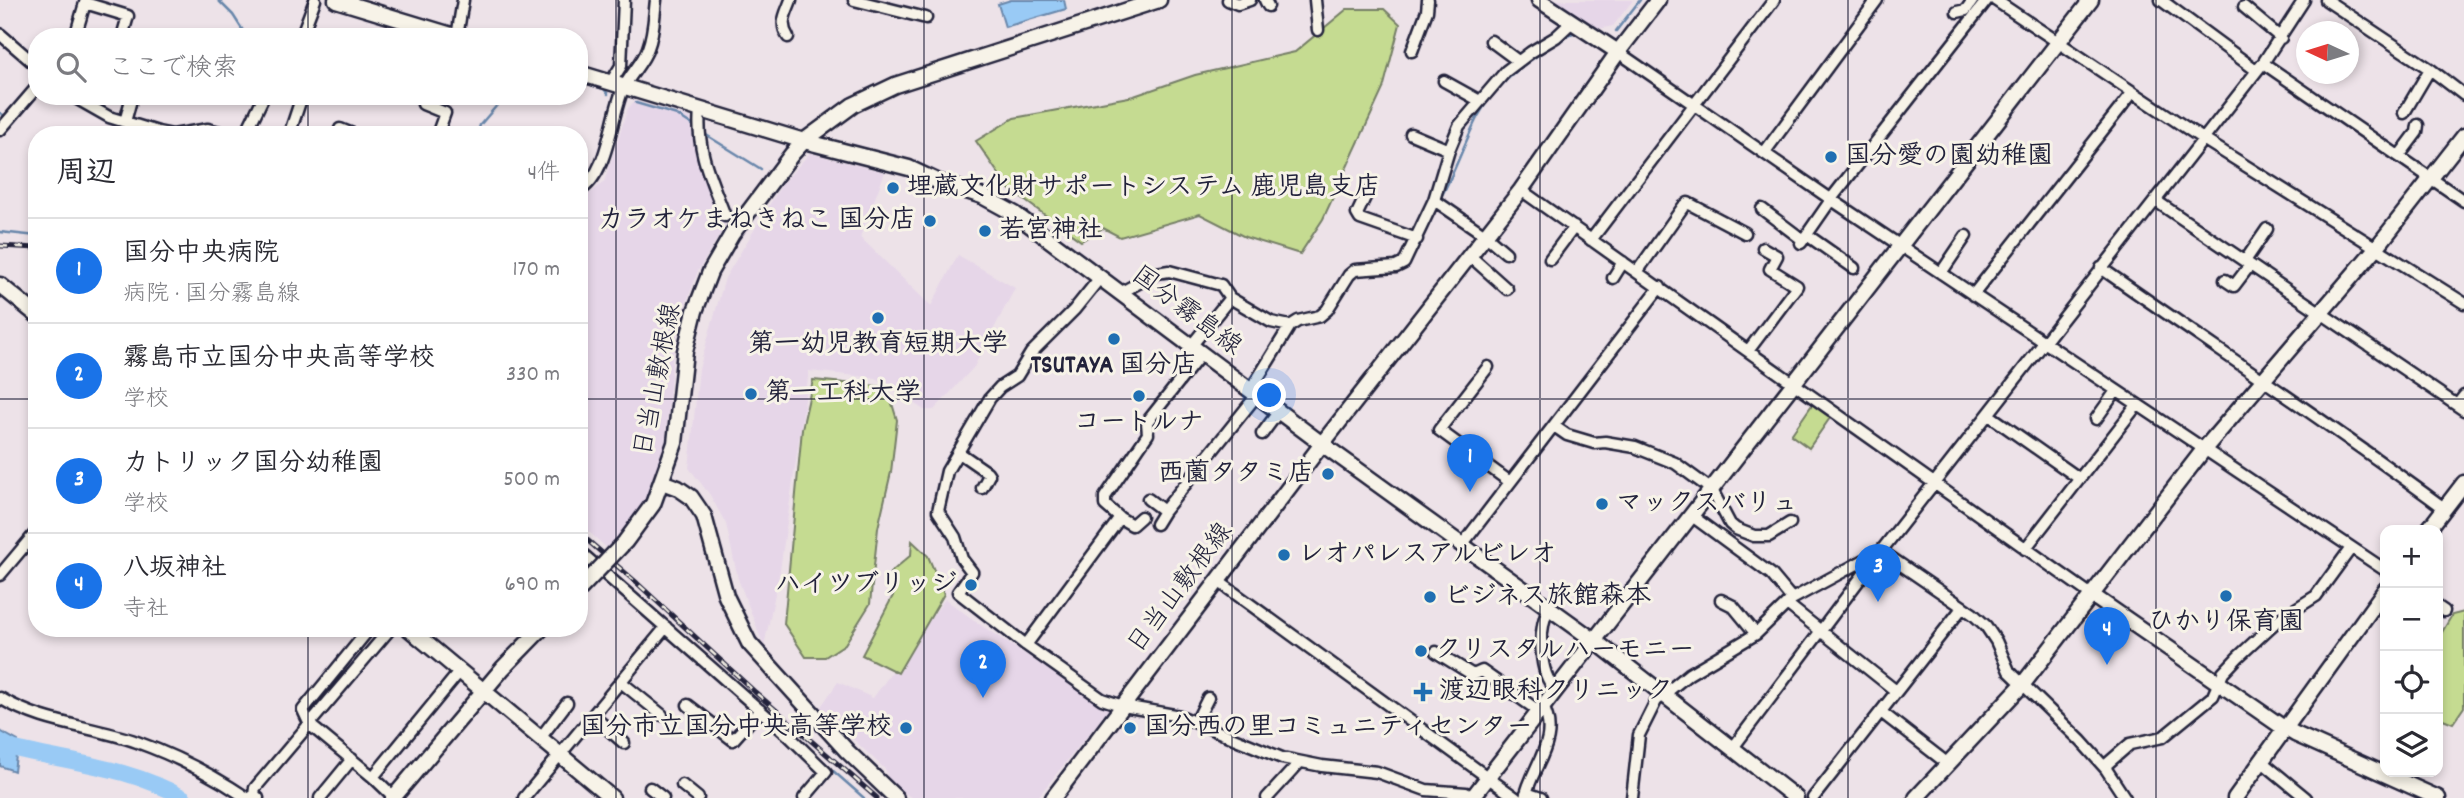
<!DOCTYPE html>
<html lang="ja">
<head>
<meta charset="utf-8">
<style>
  :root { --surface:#fff; --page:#f7f7f7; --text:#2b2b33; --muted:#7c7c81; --line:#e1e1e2; --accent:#1a73e8 }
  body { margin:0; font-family:Dekko,"Klee One",sans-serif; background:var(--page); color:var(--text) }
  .controls { position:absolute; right:21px; bottom:21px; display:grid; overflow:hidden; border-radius:14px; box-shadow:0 4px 10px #0003 }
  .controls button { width:63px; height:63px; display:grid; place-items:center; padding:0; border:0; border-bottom:2px solid var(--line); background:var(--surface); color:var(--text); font:35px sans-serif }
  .compass { position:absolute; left:2296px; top:21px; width:63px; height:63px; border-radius:50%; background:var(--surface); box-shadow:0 4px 10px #0003; rotate:274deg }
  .you { position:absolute; left:1270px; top:396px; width:24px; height:24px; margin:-18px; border:5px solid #fff; border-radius:50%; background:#1a73e8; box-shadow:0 0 0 10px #1a73e833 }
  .badge { display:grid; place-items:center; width:46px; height:46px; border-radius:50%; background:var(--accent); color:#fff; font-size:23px; font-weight:700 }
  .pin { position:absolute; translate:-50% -58px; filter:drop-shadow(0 2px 4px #0008) }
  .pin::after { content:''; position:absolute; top:37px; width:24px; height:21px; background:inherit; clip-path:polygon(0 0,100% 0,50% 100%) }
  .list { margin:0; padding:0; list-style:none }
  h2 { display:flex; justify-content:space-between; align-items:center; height:91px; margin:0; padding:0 28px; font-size:30px }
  h2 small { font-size:23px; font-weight:400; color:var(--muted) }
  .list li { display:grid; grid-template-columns:46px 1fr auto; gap:21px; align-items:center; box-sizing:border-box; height:105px; padding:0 28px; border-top:2px solid var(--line) }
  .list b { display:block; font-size:26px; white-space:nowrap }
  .list p { margin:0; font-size:23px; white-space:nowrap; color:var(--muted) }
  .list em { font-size:23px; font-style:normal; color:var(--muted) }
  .icon { flex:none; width:38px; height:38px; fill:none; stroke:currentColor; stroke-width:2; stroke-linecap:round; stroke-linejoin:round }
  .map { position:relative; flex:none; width:2464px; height:798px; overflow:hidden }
  .search { position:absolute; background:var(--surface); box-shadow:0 4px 10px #0003; left:28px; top:28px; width:560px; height:77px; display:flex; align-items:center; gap:18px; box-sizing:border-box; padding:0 24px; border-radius:28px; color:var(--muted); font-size:26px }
  .panel { position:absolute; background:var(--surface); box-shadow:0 4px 10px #0003; left:28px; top:126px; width:560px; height:511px; border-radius:28px }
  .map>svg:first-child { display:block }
  .built { fill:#e6d6e8 }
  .green { fill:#c5db91; stroke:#747e66; stroke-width:2 }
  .water { fill:#99caf5; stroke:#6987ab; stroke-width:2 }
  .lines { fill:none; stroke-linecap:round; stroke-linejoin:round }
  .stream { stroke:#6987ab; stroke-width:2.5 }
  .river { stroke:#99caf5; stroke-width:16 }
  .street-casing { stroke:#22223b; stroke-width:15 }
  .secondary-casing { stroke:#22223b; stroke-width:19 }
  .primary-casing { stroke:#22223b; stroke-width:19 }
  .street { stroke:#f7f3e8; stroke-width:10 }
  .secondary { stroke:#f7f3e8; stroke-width:14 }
  .primary { stroke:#f7f3e8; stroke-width:14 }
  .rail-casing { stroke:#22223b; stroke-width:5 }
  .rail { stroke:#f7f3e8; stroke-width:2.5; stroke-dasharray:8; stroke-linecap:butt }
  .secondary-bridge-casing { stroke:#22223b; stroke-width:19; stroke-linecap:butt }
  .secondary-bridge { stroke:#f7f3e8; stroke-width:14 }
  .grid { fill:none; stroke:#22223b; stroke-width:2; stroke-opacity:0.55 }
  .poi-dot { fill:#1f6fb2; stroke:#f7f3e8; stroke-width:2.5 }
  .labels { text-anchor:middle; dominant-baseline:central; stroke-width:6; stroke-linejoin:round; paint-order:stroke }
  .poi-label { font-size:26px; font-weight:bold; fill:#22223b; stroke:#f7f3e8; text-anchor:start }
  .street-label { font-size:26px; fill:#22223b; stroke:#f7f3e8 }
</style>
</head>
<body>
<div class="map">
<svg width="2464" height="798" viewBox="0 0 2464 798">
  <rect width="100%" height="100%" fill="#ede2e8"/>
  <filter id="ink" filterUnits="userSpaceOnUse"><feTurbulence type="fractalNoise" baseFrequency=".0143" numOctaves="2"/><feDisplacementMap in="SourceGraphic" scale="14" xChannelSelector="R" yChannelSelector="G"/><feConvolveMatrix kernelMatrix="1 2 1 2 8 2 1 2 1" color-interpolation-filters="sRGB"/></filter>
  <g filter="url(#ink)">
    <path class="built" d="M1550,0H1633L1613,26L1593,30Z
      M635,101L694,119L698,156L725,226L698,271L682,315L673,353L664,457L646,503L609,550L579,523V202L604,182L628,108Z
      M810,153L885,172L860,237L931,306L958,255L1015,288L974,367L934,410H924L876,378L809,371L780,570L764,646L738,579L726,524L710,495L689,468L699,369L725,278L782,184Z
      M945,599L982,626L1109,709L1037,798H912L888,782L886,770L820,708L838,682L873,698Z"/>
    <path class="green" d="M1347,9H1384L1400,24L1383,89L1323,219L1300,254L1245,237L1200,214L1120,237L1103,228L1081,241L1009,189L976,141L1014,118L1134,96L1195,75L1295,52Z
      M813,380L887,387L897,420L891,472L878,528L870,604L845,644L825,657H806L784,624L802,429Z
      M1814,402L1832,415L1809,448L1791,435Z
      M912,541L928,556L944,594L898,673L862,655L896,590L890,573L911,555Z
      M2464,612V707L2453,723L2438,717V639L2452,615Z"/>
    <path class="water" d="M1011,0H1064L1066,9L1005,27L998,4Z
      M0,731L18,741L14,771L0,766Z"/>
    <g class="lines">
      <path class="stream" d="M218,0L233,15L247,37
        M1616,31L1640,0
        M579,81L604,89L608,94
        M636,103L677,115L694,126
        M0,113L5,116
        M15,120L37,96
        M703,133L761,169
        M477,135L480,125L505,96
        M1441,197C1455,171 1464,144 1477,118C1498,79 1536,55 1573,33
        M0,232L37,236
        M1157,278H1178
        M1235,295L1253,306
        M815,755L864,798"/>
      <path class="river" d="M0,745C65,763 123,764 184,798"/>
      <g class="street-casing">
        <path id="street" d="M854,0L926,18
          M1228,0L1238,4L1250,0
          M1265,0L1268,6
          M1315,0L1318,30
          M1995,0L2203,139L2464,303
          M2161,0L2256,70
          M2326,0L2430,69L2464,95
          M2244,7L2281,38
          M1957,12L1966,10L1973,0
          M0,34L37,66
          M75,37L85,3L128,16L122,37
          M301,37L315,0
          M457,37L463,0
          M788,37C779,23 786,14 791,0
          M1491,41L1518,61
          M1412,51L1427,11L1428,0
          M1618,52L1832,200L2385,570
          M2263,63L2464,201
          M1444,81L1480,101
          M611,82L621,66L624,0
          M72,96L109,117L158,132L173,135L208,129L231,135
          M423,104L445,113L437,135
          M700,110C696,151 711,179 725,216
          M2404,113L2430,69
          M125,122L132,96
          M0,130L37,87
          M1411,134L1449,150
          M245,135L264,96
          M289,135L302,96
          M338,135L340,129L355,135
          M1764,153L1877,0
          M2399,156L2417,132L2418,125
          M1521,190L2093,596
          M579,191C609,173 610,119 623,89C630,74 643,63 648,48C654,33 654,16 656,0
          M1367,193L1357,214L1360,219L1417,239
          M1434,200L1485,235L1506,253
          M2156,201L2464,410
          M1762,209L1803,240
          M1807,235L1854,268
          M1591,240L1774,0
          M1801,243L1835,194L1987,0
          M1469,255L1507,289
          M1550,259L1574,227
          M2245,261L2267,229
          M2101,268C2215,348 2332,425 2444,508
          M1637,272L1683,207L1688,203L1745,233
          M1941,273L1966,236
          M1613,278L1623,262
          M1099,279L1074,310L1031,353L1017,376L1000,387L990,398L947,471L938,511L955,537L962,559L972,572L958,592L1026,645L1102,699L1123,706L1180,716L1282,758L1322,766L1377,772L1426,790L1466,793L1473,797
          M2225,280L2234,286L2250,265
          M1120,293L1157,273L1169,271L1221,285L1230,298L1271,322L1290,326L1298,321L1320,316L1327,310L1349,275L1355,270L1396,267L1404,263L1434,200L1449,150L1459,126L1506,71L1531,52L1556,37L1572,22
          M1973,295L2133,92
          M1191,346L1230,298
          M1748,351L1797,286L1770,269L1777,256L1763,248
          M1488,367L1439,430L1510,482
          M1250,391L1290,326
          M2457,405L2464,396
          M1989,415L2080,479
          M2096,419L2116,391
          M1554,426L1567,435L1594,443L1605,442L1635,447L1675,463L1712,490L1730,524L1736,529L1754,536H1769L1790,523
          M1262,434L1279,411
          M958,452L987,472L989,475L982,488
          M1148,499L1164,511
          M1692,516L1771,574L1792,599
          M1120,518L1132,525L1141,517
          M1156,524L1164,511L1257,395
          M1462,545L1660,287
          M2025,549L2137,405
          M579,551L788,735L826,772L804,798
          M0,575L37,531
          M1218,581L1516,798
          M1721,600L1733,606L1756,634
          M1787,604L1896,691
          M1549,607C1538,629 1538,673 1556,690
          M2438,607L2444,611
          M370,628L303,710L310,725L373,777L395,798
          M1026,645L1120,518L1105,505V497L1148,434L1147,422L1201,354
          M1436,652L1473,675L1482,671L1540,712
          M621,682L662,715
          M0,698C45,725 89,725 137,742C176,756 213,775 247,798
          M688,705L733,740L760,710
          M1881,712L1948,764
          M593,716L624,743
          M1196,722L1208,698
          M541,737L567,703
          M1732,749L1881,551L2263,63L2304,0
          M2261,761L2306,798
          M2106,769L2107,764L2130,744L2163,737L2213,696L2223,673L2238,657L2278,620L2316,596L2351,548
          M373,777L460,671
          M682,785L698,798
          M650,788L663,798
          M1526,793L1541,798
          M258,798L254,795L255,788L391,628
          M320,798L352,759
          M524,798L666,627
          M1267,798L1300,762
          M1525,798C1531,767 1561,740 1543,707
          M1632,798L1639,735L1656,701L1689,674L1756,634L1792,599L1881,551L1973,614L1986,626L1996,641L2009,671L2081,741L2106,769L2125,798
          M1813,798L1962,608"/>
      </g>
      <g class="secondary-casing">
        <path id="secondary" d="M1539,0L1618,52
          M0,285L37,315
          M662,482L678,488L691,497L704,516L726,596L749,643L847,751L896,798
          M653,504L675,443L685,351L695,311L710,272L732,234L792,154L804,141L853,105L895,85L1159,0
          M2428,530L2464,483
          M2093,596L2278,724L2295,734L2438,798
          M408,628L612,798
          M393,798L503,668L542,628
          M1053,798L1322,444L1521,190L1618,52L1658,0
          M1472,798L2091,0
          M1916,798L2023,684L2205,448L2377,247L2464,136
          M2235,798L2385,590"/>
      </g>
      <g class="primary-casing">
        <path id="primary" d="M336,0L458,37
          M579,73L804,141L909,168L939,182L982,196L1015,214L1322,444L1595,641L1796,798"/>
      </g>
      <use href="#street" class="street"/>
      <use href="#secondary" class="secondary"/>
      <use href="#primary" class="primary"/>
      <g class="rail-casing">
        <path id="rail" d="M0,246L37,248
          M579,533L637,583L755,692L877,798"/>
      </g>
      <use href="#rail" class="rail"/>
      <g class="secondary-bridge-casing">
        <path id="secondary-bridge" d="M579,590L625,542L653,504"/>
      </g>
      <use href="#secondary-bridge" class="secondary-bridge"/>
    </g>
  </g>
  <path class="grid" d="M308,0V37M616,0V798M924,0V798M1232,0V798M1540,0V798M1848,0V798M2156,0V798M308,96V135M0,399H37M579,399H2464M308,628V798"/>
  <g class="poi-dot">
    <circle cx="1831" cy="157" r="7"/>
    <circle cx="893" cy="188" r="7"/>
    <circle cx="930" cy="221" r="7"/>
    <circle cx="985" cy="231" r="7"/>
    <circle cx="878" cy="318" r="7"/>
    <circle cx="1114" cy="339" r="7"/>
    <circle cx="751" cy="394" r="7"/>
    <circle cx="1139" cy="396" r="7"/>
    <circle cx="1328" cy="474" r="7"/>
    <circle cx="1602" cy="504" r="7"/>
    <circle cx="1284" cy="555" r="7"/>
    <circle cx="971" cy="585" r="7"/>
    <circle cx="2226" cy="596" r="7"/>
    <circle cx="1430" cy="597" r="7"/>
    <circle cx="1421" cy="651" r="7"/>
    <path d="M1419.5 681.5h7v7h7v7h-7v7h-7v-7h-7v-7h7z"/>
    <circle cx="906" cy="728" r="7"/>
    <circle cx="1130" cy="728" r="7"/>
  </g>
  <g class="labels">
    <g class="poi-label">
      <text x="1845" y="157">国分愛の園幼稚園</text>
      <text x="907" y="188">埋蔵文化財サポートシステム 鹿児島支店</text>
      <text x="916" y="221" text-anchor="end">カラオケまねきねこ 国分店</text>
      <text x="999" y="231">若宮神社</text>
      <text x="878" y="345" text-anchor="middle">第一幼児教育短期大学</text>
      <text x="1114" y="366" text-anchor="middle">TSUTAYA 国分店</text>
      <text x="765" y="394">第一工科大学</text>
      <text x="1139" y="423" text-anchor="middle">コートルナ</text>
      <text x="1314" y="474" text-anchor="end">西薗タタミ店</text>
      <text x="1616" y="504">マックスバリュ</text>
      <text x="1298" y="555">レオパレスアルビレオ</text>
      <text x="957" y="585" text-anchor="end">ハイツブリッジ</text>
      <text x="1444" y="597">ビジネス旅館森本</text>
      <text x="2226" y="623" text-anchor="middle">ひかり保育園</text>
      <text x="1435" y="651">クリスタルハーモニー</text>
      <text x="1439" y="692">渡辺眼科クリニック</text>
      <text x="892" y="728" text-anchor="end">国分市立国分中央高等学校</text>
      <text x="1144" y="728">国分西の里コミュニティセンター</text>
    </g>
    <g class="street-label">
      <text transform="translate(1186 312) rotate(37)">国分霧島線</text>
      <text transform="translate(659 380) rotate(-79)">日当山敷根線</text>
      <text transform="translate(1181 589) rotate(-53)">日当山敷根線</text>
    </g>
  </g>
</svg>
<div class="controls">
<button>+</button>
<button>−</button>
<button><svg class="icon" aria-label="locate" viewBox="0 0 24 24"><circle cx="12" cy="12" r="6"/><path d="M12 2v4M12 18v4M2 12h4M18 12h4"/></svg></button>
<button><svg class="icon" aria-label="layers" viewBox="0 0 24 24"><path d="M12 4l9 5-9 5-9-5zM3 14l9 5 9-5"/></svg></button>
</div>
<svg class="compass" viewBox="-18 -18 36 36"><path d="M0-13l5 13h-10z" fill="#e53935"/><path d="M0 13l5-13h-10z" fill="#7c7c81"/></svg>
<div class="you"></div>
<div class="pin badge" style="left:1470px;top:492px">1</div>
<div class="pin badge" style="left:983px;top:698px">2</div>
<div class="pin badge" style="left:1878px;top:602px">3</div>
<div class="pin badge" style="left:2107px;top:665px">4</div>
<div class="search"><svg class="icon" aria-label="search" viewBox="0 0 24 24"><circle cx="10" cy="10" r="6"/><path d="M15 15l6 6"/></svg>ここで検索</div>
<section class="panel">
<h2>周辺<small>4件</small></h2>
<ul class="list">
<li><span class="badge">1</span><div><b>国分中央病院</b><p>病院 · 国分霧島線</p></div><em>170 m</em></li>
<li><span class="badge">2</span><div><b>霧島市立国分中央高等学校</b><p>学校</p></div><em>330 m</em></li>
<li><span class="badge">3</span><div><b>カトリック国分幼稚園</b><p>学校</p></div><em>500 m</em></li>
<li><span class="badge">4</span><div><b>八坂神社</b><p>寺社</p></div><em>690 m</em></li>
</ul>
</section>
</div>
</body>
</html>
